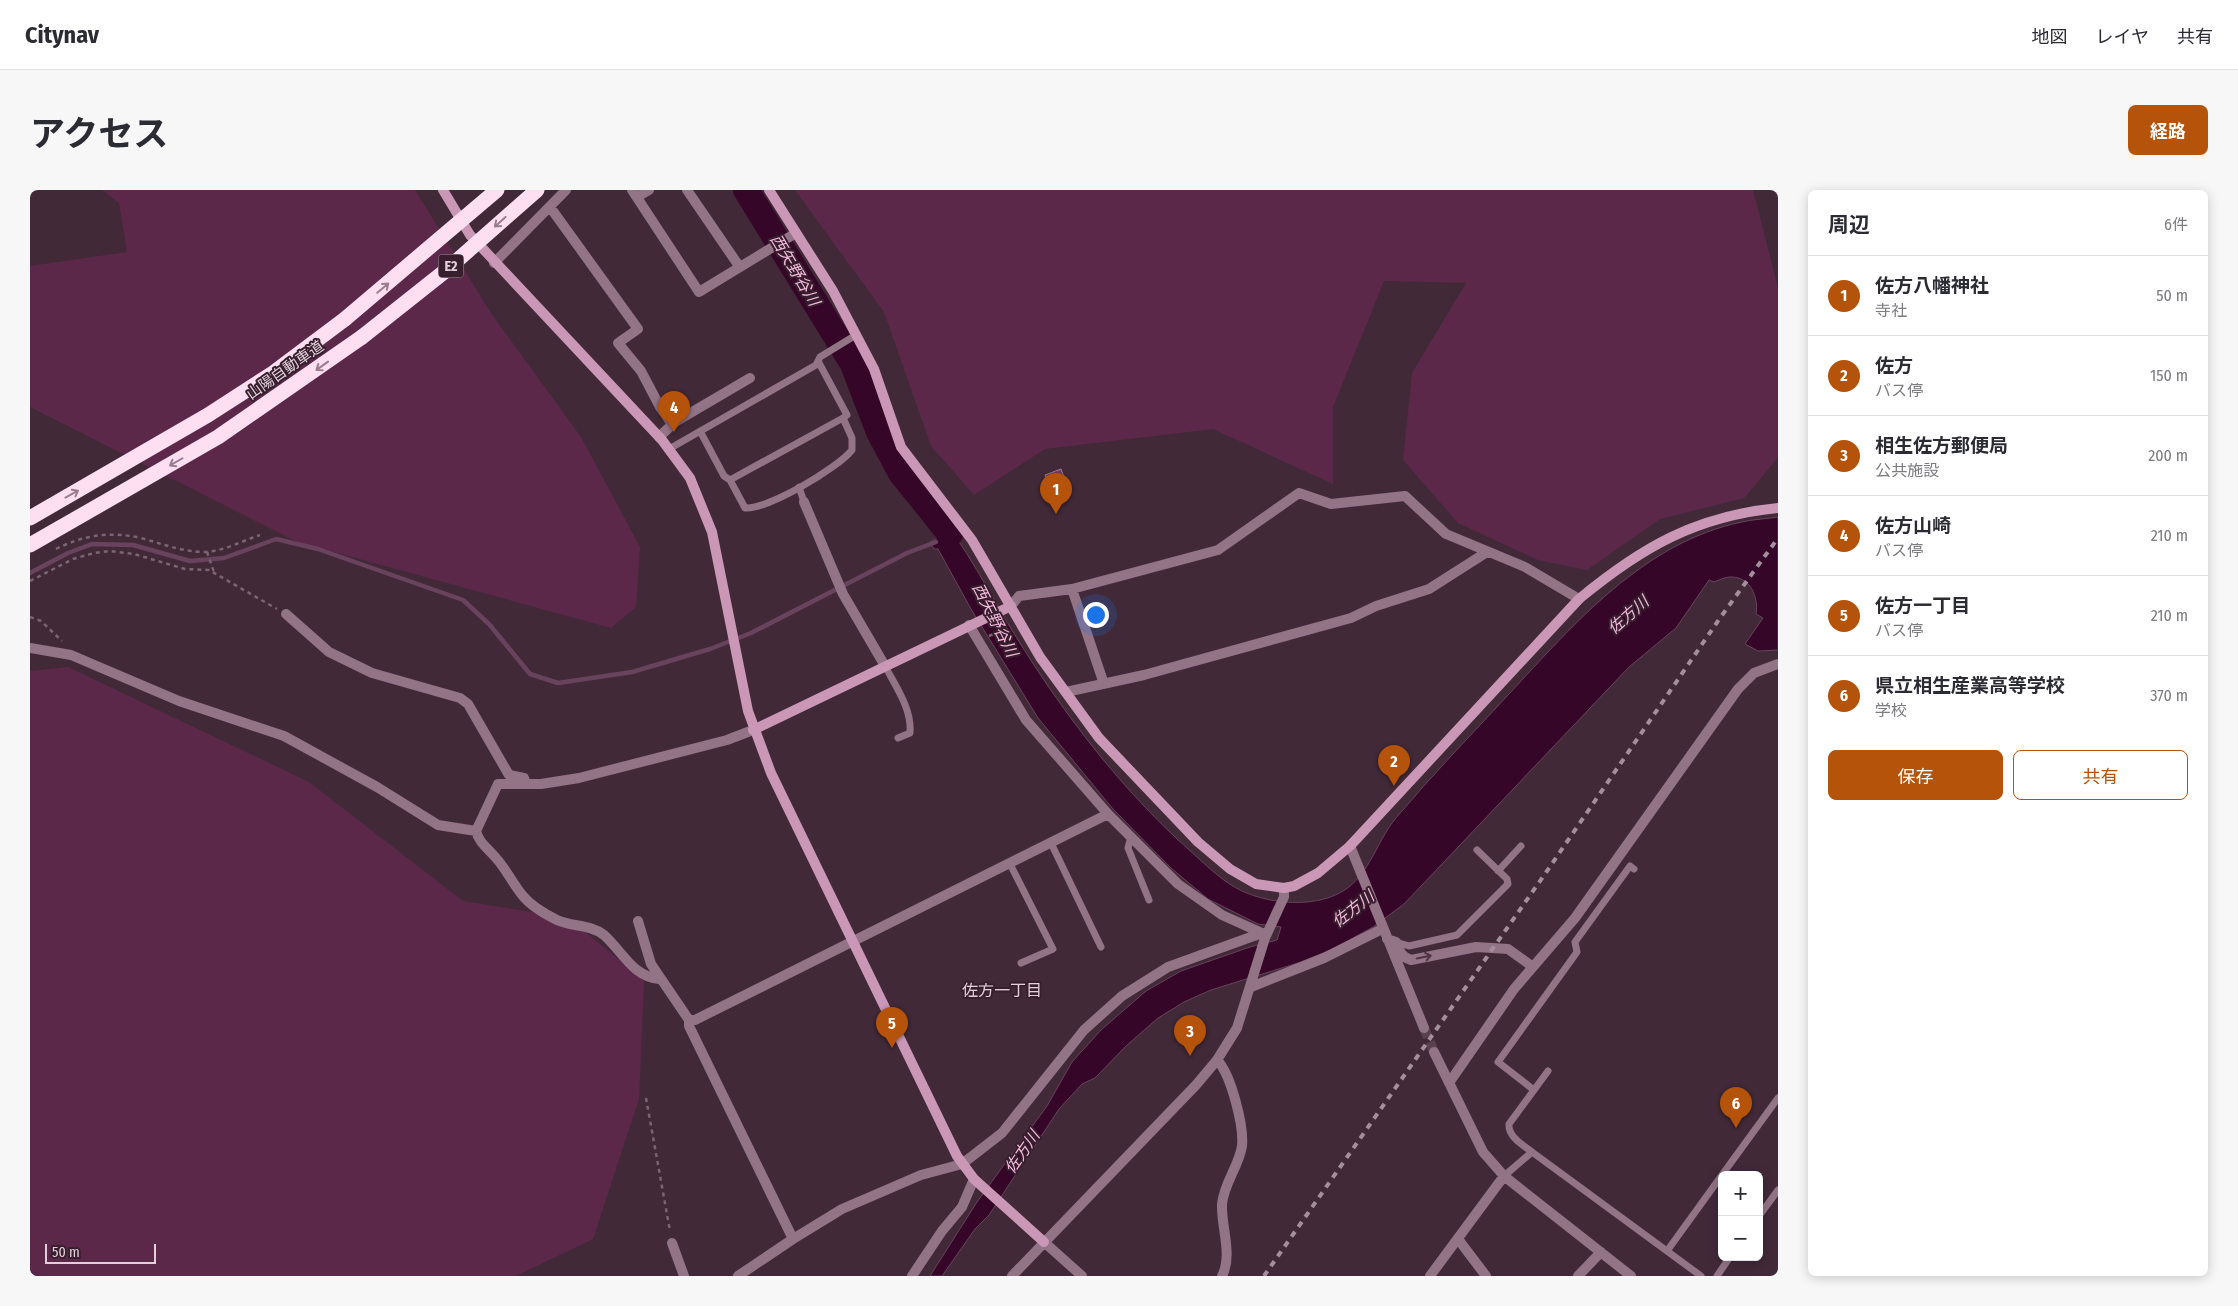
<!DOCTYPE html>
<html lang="ja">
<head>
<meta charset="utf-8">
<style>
  :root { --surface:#fff; --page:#f7f7f7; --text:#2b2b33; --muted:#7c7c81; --line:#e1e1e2; --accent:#b45309 }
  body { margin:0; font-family:"Fira Sans Condensed","Noto Sans JP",sans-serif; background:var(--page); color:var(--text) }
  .controls { position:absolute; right:15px; bottom:15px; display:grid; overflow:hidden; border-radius:8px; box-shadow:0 2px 12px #0003 }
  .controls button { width:45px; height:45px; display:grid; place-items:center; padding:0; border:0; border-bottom:1px solid var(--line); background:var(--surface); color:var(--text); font:25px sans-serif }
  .scale { position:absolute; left:15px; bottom:12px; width:111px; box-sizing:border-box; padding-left:5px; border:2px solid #e1d0da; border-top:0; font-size:14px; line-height:18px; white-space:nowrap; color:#e1d0da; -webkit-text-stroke:4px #371f2e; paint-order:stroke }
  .you { position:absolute; left:1065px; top:424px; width:18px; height:18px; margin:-12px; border:4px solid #fff; border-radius:50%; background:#1a73e8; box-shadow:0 0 0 8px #1a73e833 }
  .badge { display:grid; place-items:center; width:32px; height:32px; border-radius:50%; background:var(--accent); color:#fff; font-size:16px; font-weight:700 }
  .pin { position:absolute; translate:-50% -41px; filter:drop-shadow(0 1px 2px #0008) }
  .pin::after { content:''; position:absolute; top:26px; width:18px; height:15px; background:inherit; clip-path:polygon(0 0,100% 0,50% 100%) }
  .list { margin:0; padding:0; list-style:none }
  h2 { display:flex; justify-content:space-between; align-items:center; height:65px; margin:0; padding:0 20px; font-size:21px }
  h2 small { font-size:16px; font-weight:400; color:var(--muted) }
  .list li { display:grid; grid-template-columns:32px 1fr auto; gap:15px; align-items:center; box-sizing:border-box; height:80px; padding:0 20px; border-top:1px solid var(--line) }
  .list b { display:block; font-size:19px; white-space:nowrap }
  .list p { margin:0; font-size:16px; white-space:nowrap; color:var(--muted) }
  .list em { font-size:16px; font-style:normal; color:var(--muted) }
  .actions { display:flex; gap:10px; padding:15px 20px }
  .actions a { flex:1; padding:11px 0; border:1px solid var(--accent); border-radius:8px; text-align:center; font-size:18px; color:var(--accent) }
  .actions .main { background:var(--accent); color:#fff }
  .map { position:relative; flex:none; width:1748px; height:1086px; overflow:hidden; border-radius:8px }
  header { display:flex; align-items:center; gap:30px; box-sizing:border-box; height:70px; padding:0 25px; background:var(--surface); border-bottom:1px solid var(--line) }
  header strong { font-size:24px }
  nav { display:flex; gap:28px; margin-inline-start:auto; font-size:18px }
  .intro { display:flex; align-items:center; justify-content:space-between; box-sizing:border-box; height:120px; padding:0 30px }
  h1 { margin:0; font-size:35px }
  .button { padding:12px 22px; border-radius:8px; background:var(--accent); color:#fff; font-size:18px; font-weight:700 }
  main { display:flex; gap:30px; padding:0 30px }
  aside { flex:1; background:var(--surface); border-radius:8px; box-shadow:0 2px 12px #0003 }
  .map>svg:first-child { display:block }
  .green { fill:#5b284a }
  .water { fill:#350628; stroke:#69435d }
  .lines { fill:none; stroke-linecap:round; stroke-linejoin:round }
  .stream { stroke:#69435d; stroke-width:4.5 }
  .river { stroke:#350628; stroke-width:26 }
  .building { fill:#7c3b66; stroke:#a08294 }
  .street-tunnel { stroke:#594250; stroke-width:10; stroke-dasharray:10 5; stroke-linecap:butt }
  .path { stroke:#7a6572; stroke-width:2.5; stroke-dasharray:4 4; stroke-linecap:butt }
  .lane { stroke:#937386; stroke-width:7 }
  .street { stroke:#937386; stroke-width:10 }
  .secondary { stroke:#ca98b6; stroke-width:10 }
  .highway { stroke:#fedef1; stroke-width:15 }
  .rail { stroke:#a4909c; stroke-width:4; stroke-dasharray:6 6; stroke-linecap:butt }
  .highway-bridge { stroke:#fedef1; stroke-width:15 }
  .oneway { stroke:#9a7e90 }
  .oneway2 { stroke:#4e3444 }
  .labels { text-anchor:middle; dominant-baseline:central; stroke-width:4; stroke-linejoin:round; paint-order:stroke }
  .shield { fill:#371f2e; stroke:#ae9ba6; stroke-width:1 }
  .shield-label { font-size:14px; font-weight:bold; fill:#e1d0da }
  .street-label { font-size:15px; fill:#e1d0da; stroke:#371f2e }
  .water-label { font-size:16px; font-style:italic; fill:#f4b9dd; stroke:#371f2e }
  .neighbourhood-label { font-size:16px; fill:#e1d0da; stroke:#371f2e }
</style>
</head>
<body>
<header>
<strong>Citynav</strong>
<nav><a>地図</a><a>レイヤ</a><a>共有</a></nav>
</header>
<div class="intro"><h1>アクセス</h1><a class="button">経路</a></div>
<main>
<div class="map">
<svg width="1748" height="1086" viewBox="0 0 1748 1086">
  <rect width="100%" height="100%" fill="#412938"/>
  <path class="green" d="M72,0H385L461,123L551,247L610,357L606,417L581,438L267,352L0,217V76L97,62L89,13Z
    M765,0H1723L1748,98V268L1714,308L1630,329L1557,380L1508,370L1428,333L1373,270L1382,183L1436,93L1354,91L1303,217V294L1183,239L1015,259L944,305L901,256L854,122Z
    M38,477L279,592L433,711L539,728L614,791L609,909L563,1049L486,1086H0V481Z"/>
  <path class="water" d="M900,314C936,354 959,404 988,450C1038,530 1095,604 1167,667C1180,679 1194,692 1210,700C1236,713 1276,717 1303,706C1339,692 1344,654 1366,628C1402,585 1441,545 1479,504C1544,434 1614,352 1712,332C1724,329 1736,329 1748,327V460L1728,461L1715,454L1733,428L1726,424C1729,407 1720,386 1700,387C1695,387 1689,390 1684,392L1679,390L1646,438L1599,477L1374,714L1343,737L1303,759L1271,772L1181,800L1154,812L1128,828L1096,856L1065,888L1052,894L1029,919L959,1025L945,1039L912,1086H900L947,1012L1017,916L1042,872L1071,840L1116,801L1151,781L1220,757L1247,750L1251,737L1228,734L1178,709L1141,678L1083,619L1008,528L941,419L908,359H904L900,352L908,348L911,340L895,320Z"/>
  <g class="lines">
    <path class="stream" d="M0,383L38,363L62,354L103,355L160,371L194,368L246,349L288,359L433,410L459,434L500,484L528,493L602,482L680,459L721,443L877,363L906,352"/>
    <path class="river" d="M716,0L823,174L849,242L871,283L920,344"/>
  </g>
  <path class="building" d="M1031,279L1037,295L1021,301L1015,285Z"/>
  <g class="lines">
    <path class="street-tunnel" d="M1394,838L1404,862"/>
    <path class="path" d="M26,359C54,345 80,341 111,348C133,354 152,362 175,362C194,361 212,351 230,345
      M177,362L184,382
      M0,391L43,369L64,363L80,361L104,364L155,379L179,380L247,419
      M0,427L11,431L32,451
      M959,446L979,437
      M616,908L640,1041"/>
    <path class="lane" d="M670,241L694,286L700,290L813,228L817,225L788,171
      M639,259L786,175L790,167L826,145
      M700,290L715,318C737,320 808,278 822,260V248L813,228
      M769,297L774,312
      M855,476C866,497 882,519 880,543L868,548
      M1101,647L1098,658L1119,710
      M1021,653L1071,757
      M980,674L1023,759L991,773
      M1468,681L1491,656
      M1366,752L1379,756L1427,745L1478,694L1477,689L1447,660
      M1504,900L1468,872L1547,762L1545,752L1600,676L1604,679
      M1502,962L1671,1086
      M1692,985L1748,908
      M1474,986L1502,962C1493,955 1478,947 1479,934L1518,881
      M1729,1026L1748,1000
      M1637,1061L1692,985
      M1687,1086L1700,1067"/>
    <path class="street" d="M602,0L669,102L766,43
      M657,0L709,76
      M607,7L619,0
      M520,17L608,139L588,153L611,181L630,217L642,234
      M464,73L536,0
      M629,247L645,232L720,188
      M774,312L813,404L855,476
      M1042,399L1074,494
      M981,416L989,406L1042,399L1188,360L1269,303L1301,314L1375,306L1416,344L1495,377L1549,409
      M256,424L299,462L342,483L430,508L438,514L479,585L494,588L496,594
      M939,435L996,530L1078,624L1148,694L1192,725L1232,743
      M0,458L41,465L149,511L254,546L347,597L408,635L446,641L468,594H511L549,588L697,550L723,540
      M1036,502L1114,485L1321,428L1346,416L1399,399L1457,362
      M446,641C449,653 458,658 466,668C476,679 483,694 493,706C501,716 515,724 527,730C542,737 560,734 574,745C593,762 602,786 629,789
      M1320,656L1394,838
      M608,731L621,774L659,830H665L1078,624
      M1357,749L1366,752C1370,761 1371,767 1381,770L1446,757L1478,759L1503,777
      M1221,797L1294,768L1352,739
      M659,830V836L763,1049
      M1404,862L1453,962L1474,986L1601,1086
      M1187,870C1201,884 1214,936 1212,956C1209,976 1194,993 1192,1014C1191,1037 1203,1065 1192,1086
      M1419,893L1484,799L1545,728L1708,499L1724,483L1748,474
      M1428,1049L1456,1086
      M1014,1052L1052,1086
      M642,1053L654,1086
      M708,1086L763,1049L812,1019L891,985L932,974L972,943L1054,840L1092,806L1138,777L1232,743L1237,744
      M882,1086L912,1041L932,1017L944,989
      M982,1086L1166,895L1187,870L1207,838L1235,748L1254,707V698
      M1400,1086L1474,986
      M1548,1086L1571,1062"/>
    <path class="secondary" d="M413,0L440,45L632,250L660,288L682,342L718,521L741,583L927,966L944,989L1014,1052
      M739,0L803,101L844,179L871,257L942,350L1010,467L1069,548L1168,652L1200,679L1226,694L1254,698L1264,696L1288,683L1320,656L1549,409C1612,357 1666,326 1748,318
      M723,540L981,416"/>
    <path class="highway" d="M0,328L178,225L243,183L315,129
      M0,355L188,247L332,147"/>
    <path class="rail" d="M1234,1086L1517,681L1690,428L1748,348"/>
    <path class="highway-bridge" d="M315,129L467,0
      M332,147L414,82L507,0"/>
  </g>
  <defs><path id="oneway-shaft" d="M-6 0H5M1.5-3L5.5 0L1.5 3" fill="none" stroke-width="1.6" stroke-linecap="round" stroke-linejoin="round" transform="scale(1.25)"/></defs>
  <g class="oneway">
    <use href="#oneway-shaft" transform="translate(470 32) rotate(138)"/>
    <use href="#oneway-shaft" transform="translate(353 98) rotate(-40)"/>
    <use href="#oneway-shaft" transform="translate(292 176) rotate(144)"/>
    <use href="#oneway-shaft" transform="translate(146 272) rotate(150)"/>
    <use href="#oneway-shaft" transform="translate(42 304) rotate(-29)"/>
  </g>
  <use class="oneway2" href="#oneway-shaft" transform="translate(1394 767) rotate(-11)"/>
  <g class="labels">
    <rect class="shield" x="408.5" y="64.5" width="25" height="23" rx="4"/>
    <g class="shield-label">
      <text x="421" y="76">E2</text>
    </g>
    <g class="street-label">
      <text transform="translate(255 180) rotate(-35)">山陽自動車道</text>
    </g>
    <g class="water-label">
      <text transform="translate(765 80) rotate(59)">西矢野谷川</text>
      <text transform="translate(1598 425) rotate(-41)">佐方川</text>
      <text transform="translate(965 430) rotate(63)">西矢野谷川</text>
      <text transform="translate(1323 719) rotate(-38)">佐方川</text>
      <text transform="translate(992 962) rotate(-55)">佐方川</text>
    </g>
    <g class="neighbourhood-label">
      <text x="972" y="800">佐方一丁目</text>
    </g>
  </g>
</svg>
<div class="controls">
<button>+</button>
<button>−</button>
</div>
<div class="scale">50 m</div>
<div class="you"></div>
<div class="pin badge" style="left:1026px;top:324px">1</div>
<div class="pin badge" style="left:1364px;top:596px">2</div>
<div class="pin badge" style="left:1160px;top:866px">3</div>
<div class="pin badge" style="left:644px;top:242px">4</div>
<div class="pin badge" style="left:862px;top:858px">5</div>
<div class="pin badge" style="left:1706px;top:938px">6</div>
</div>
<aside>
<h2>周辺<small>6件</small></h2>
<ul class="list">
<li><span class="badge">1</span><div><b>佐方八幡神社</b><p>寺社</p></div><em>50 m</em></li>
<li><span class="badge">2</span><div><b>佐方</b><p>バス停</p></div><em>150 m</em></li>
<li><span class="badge">3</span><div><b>相生佐方郵便局</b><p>公共施設</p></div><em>200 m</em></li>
<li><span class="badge">4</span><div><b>佐方山崎</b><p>バス停</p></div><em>210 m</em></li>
<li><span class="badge">5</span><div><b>佐方一丁目</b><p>バス停</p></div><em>210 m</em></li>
<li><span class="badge">6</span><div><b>県立相生産業高等学校</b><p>学校</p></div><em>370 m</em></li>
</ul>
<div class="actions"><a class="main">保存</a><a>共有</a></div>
</aside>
</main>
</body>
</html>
